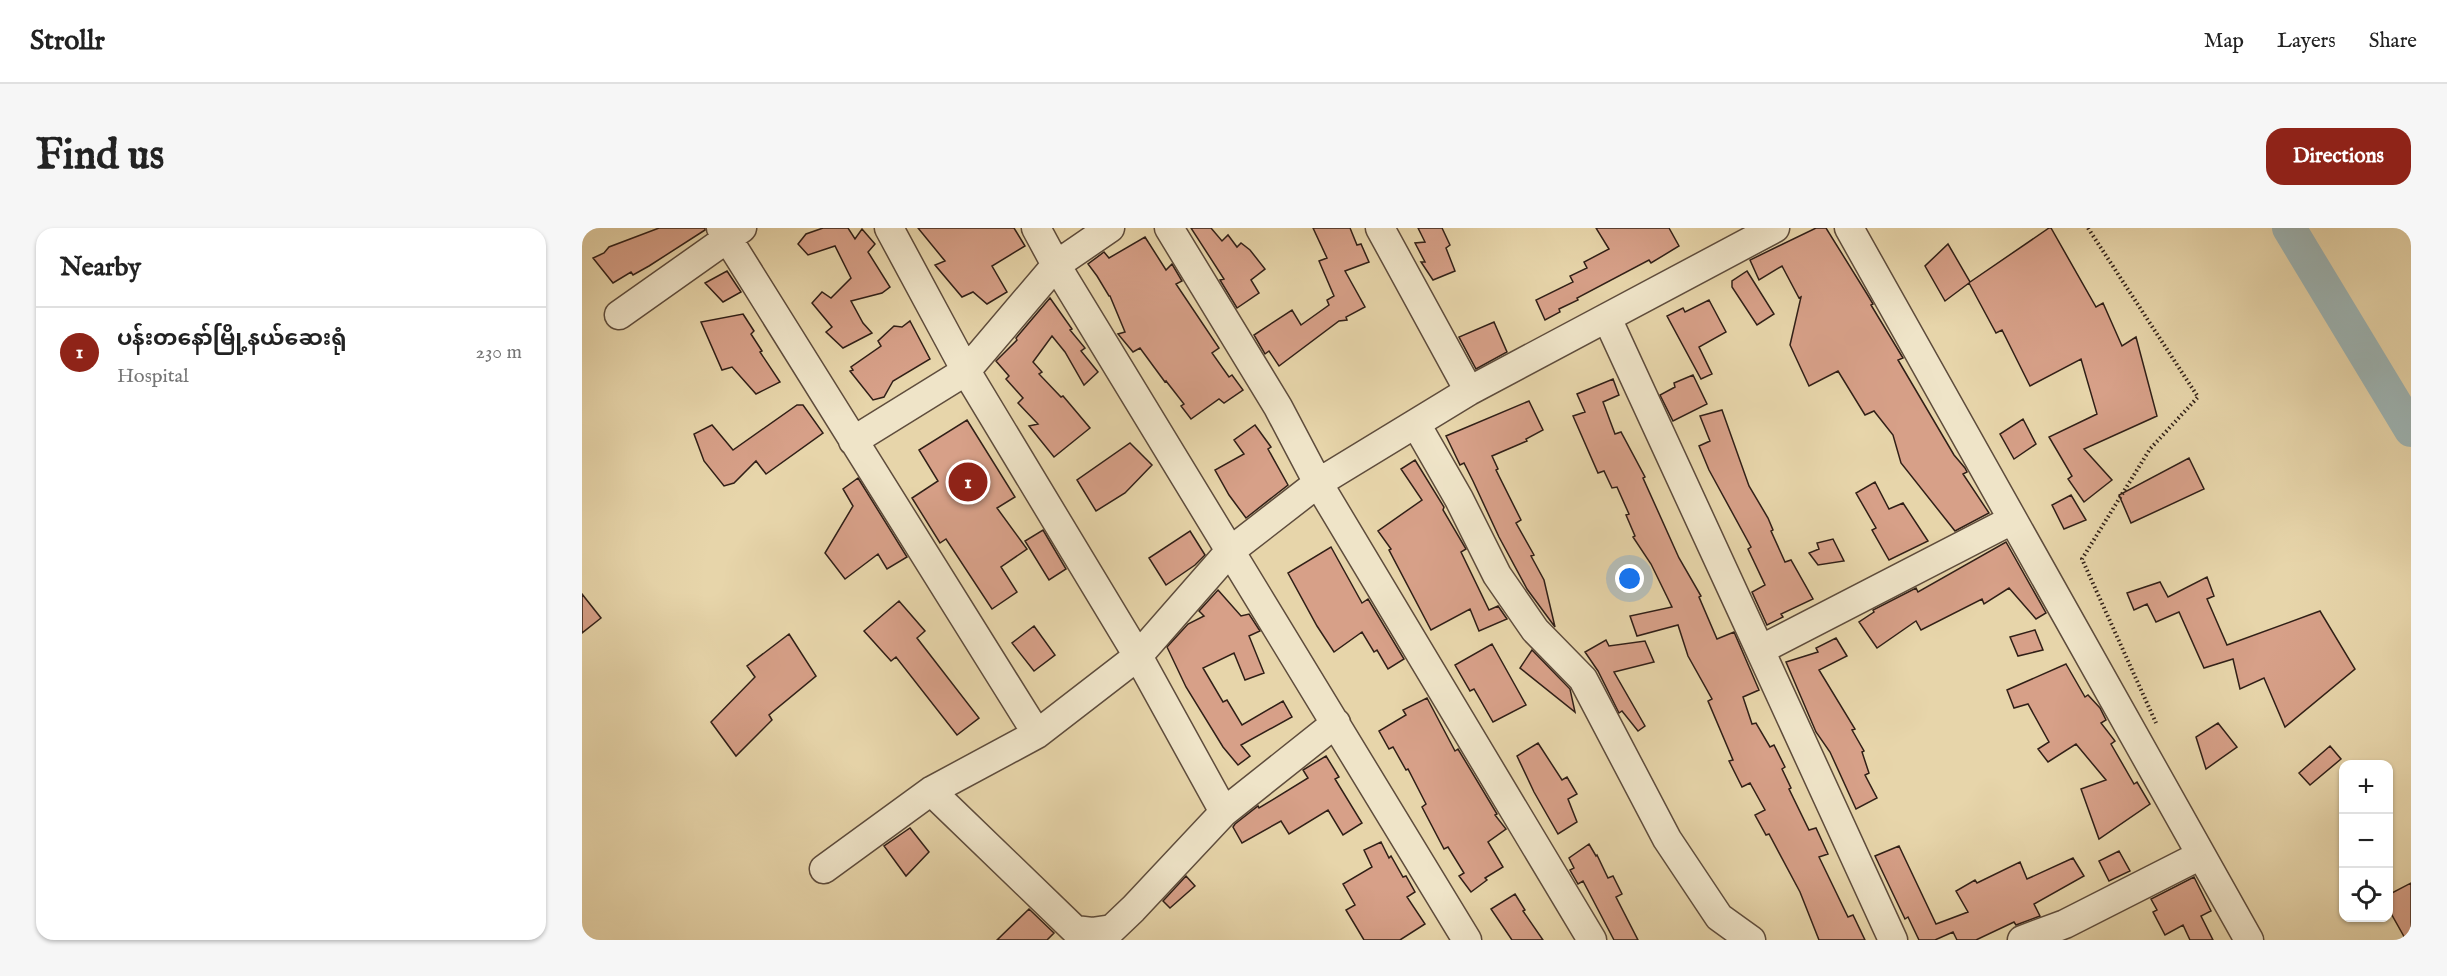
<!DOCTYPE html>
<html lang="en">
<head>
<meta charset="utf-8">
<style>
  :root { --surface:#fff; --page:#f6f6f6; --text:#222; --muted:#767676; --line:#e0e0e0; --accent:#8f2418 }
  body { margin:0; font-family:"IM FELL English","Noto Sans Myanmar",serif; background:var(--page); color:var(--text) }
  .controls { position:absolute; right:18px; bottom:18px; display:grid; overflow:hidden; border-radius:12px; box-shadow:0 2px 4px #0004 }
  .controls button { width:54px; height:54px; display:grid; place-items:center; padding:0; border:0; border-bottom:2px solid var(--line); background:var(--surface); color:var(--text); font:30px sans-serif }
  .you { position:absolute; left:1048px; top:351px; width:21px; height:21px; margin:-15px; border:4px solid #fff; border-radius:50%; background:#1a73e8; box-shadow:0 0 0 9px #1a73e833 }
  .badge { display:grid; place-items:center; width:39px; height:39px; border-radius:50%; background:var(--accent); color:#fff; font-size:20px; font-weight:700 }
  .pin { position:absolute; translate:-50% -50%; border:3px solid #fff; box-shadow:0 2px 6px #0006 }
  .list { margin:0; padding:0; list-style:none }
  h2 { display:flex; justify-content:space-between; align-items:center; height:78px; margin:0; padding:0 24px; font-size:26px }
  h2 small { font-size:20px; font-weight:400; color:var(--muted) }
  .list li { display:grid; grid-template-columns:39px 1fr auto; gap:18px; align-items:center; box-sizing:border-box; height:90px; padding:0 24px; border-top:2px solid var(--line) }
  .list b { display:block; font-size:22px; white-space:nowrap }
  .list p { margin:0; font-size:20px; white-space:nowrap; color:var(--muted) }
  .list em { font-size:20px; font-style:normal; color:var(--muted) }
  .icon { flex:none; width:33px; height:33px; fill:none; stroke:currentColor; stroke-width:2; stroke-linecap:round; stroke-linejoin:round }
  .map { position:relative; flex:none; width:1829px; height:712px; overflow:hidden; border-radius:18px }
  header { display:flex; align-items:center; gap:36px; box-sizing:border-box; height:84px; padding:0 30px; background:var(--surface); border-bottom:2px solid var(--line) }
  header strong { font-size:28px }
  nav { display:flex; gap:33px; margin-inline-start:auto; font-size:21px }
  .intro { display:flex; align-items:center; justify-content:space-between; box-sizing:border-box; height:144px; padding:0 36px }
  h1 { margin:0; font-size:42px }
  .button { padding:15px 27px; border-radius:18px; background:var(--accent); color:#fff; font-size:21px; font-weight:700 }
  main { display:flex; gap:36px; padding:0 36px }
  aside { flex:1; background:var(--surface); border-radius:18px; box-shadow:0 2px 4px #0004 }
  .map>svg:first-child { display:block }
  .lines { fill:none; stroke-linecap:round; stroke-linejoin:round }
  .river { stroke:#9db5b5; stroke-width:34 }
  .building { fill:#d7a088; stroke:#301f17; stroke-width:1.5 }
  .minor-casing { stroke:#5e4c3c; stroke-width:31 }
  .path { stroke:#301f17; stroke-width:4; stroke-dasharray:1.5 3; stroke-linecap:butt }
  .minor { stroke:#efe4c8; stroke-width:28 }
</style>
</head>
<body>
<header>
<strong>Strollr</strong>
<nav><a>Map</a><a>Layers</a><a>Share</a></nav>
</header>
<div class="intro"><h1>Find us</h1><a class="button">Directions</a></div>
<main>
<aside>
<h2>Nearby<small></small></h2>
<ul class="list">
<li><span class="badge">1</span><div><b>ပန်းတနော်မြို့နယ်ဆေးရုံ</b><p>Hospital</p></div><em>230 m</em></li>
</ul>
</aside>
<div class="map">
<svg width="1829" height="712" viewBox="0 0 1829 712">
  <rect width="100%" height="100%" fill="#e7d5aa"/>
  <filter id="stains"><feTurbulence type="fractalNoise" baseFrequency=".00333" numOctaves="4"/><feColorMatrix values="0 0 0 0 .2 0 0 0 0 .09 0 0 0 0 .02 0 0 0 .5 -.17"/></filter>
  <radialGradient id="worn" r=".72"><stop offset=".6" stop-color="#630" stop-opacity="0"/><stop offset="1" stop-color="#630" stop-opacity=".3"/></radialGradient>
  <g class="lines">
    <path class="river" d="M1707,0L1829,202"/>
  </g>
  <path class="building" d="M77,0H123V2L67,38L51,47L49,44L31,55L11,30L22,25L27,19Z
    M241,0H266L273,11L280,1L293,16L286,24L308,59L300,65L269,73L281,95L290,105L261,120L244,104L250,99L230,75L240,64L249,70L269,50L253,18L226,27L216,16L224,6Z
    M336,0H432L443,18L410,38L425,64L405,76L391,64L380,69L353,37L363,33Z
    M609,0H629L640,13L646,7L655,19L659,15L668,22L683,41L669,52L677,65L655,80L638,52L642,51Z
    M731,0H768L775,17L779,16L787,34L763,43L783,79L764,89L765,92L757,93L697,138L687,123L683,126L672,107L710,82L719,97L747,77L745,72L752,68L737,33L745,30Z
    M836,0H860L868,17L864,20L873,43L851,52L839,34H843L833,15L843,14Z
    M1014,0H1087L1097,18L1069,35L1067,32L995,70L996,72L977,81L978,84L963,92L954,72L991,54L988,48L1005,40L1002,34L1027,21Z
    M1234,0H1244L1285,66L1291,76L1289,77L1321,130L1316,132L1372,227L1383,240L1385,244L1381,246L1407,285L1373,303L1319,235L1311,207L1292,183L1283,187L1256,143L1227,158L1208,117L1219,69L1217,70L1200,38L1177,52L1168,32Z
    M1467,0H1469L1514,79L1521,75L1540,118L1554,109L1575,188L1502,221L1530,252L1502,274L1486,251L1490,248L1467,209L1515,186L1499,131L1448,158L1420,102L1414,105L1387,55L1363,73L1343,38L1366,16L1388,54Z
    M563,9L584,42L590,36L600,53L594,56L637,120L630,125L647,149L650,147L661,162L642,175L637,171L609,191L599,178L602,176L584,153L583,154L558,120L551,124L536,106L543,104L528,68H527L515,48L506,36L522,24L527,30Z
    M145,43L159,64L141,74L123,55Z
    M1165,43L1192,86L1175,97L1150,59V53Z
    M468,70L490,101L488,102L503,120L499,123L516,144L502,157L483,124L470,108L451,134L460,144L457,146L479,169L481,168L508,200L472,229L447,198L456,196L436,175L441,170L424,151L427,148L414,133L435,112L434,110Z
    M1127,72L1144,104L1117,119L1130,146L1119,151L1085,88L1101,80L1103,84Z
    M161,86L172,103L169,106L180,123L178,124L198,154L174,166L150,139L140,142L119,94Z
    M328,93L348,131L311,153L302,169L291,172L268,143L271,142L269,139L299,118L296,113L312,98L320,99Z
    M912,94L925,124L894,141L877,109Z
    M1111,147L1125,176L1091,193L1078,167L1093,159L1092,155Z
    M1031,151L1037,167L1021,174L1033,206L1039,204L1063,249L1061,250L1097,330L1119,368L1117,369L1135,411L1152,404L1177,462L1161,469L1170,496L1174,495L1188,519L1192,517L1203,539L1200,541L1209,560L1207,561L1227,602L1234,600L1246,626L1237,629L1266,689L1271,687L1283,712H1237L1218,664L1187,606L1184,607L1173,587L1183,582L1168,555L1160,559L1147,533L1151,532L1126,473L1130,471L1106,428L1096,397L1055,408L1048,388L1090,379L1069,336L1051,309L1053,308L1044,287L1047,286L1035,259L1030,260L1022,243L1016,245L991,188L1003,184L995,166Z
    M947,173L961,202L944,211L945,213L910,228L916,241L914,242L939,292L934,295L952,327L949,328L962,352L973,399L945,361L917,309L891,253L882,235L878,237L864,208Z
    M215,177H221L241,205L184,246L174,233L152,255L142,258L122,233L112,206L130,197L151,222Z
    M1140,182L1167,258L1186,290L1191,302L1189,303L1203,334L1209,332L1231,371L1199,386L1201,389L1185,397L1170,364L1183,357L1166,321L1169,319L1127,242L1117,218L1128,213L1118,188Z
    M1441,191L1454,216L1432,231L1418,206Z
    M385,192L433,269L415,280L445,321L419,339L435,364L410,381L364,311L358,315L330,270L356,253L337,222Z
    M673,197L689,219L686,221L706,257L664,290L647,267L633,242L662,226L652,212Z
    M548,215L570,237L543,265L514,283L495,252Z
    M1607,230L1622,261L1549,295L1537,267Z
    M833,232L862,279L861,282L884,321L879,324L907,382L916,378L925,391L897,403L888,381L849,402L807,322L809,321L796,303L840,272L819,241Z
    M276,250L325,329L305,341L296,326L263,351L243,325L271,278L261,261Z
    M1293,254L1307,281L1321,275L1346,313L1307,332L1290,302L1294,300L1274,265Z
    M1489,267L1504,292L1482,301L1470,277Z
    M461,302L484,341L467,352L443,313Z
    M608,303L623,327L613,337L584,357L567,330Z
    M1251,311L1262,333L1236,337L1227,325L1237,321L1235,315Z
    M1424,314L1464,385L1454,391L1427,360L1402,376L1400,371L1339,402L1334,393L1295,420L1277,394L1292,384L1291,382L1334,360L1336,364Z
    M749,319L780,375L786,371L822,431L806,441L795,422L792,424L780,404L752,424L735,398L706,345Z
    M1625,349L1632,368L1625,371L1645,417L1738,383L1773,441L1703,499L1682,450L1658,461L1651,431L1622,440L1597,384L1574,394L1565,376L1552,382L1545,365L1578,354L1586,369Z
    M636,362L659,388L667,386L678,403L667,408L682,445L663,452L652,425L621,440L641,474L645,472L660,497L701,473L710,489L659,517L668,528L656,537L641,519L604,459L585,419L606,396L622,388L617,383Z
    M0,366L19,390L0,405Z
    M317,373L343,403L335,410L397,490L375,507L314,429L309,433L282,403Z
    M452,398L473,427L452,443L430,415Z
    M1453,402L1461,422L1436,428L1428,409Z
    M207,406L234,448L187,487L190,492L154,528L129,494L173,449L165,438Z
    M1254,410L1265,428L1237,442L1273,501L1270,502L1282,523L1280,524L1287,545L1283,547L1295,570L1274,581L1248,524L1234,504L1204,434L1236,424L1234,420Z
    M1024,412L1027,418L1063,413L1072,434L1032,444L1063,498L1056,503L1040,483L1037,485L1016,443L1003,424Z
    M910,416L944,477L911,494L892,461L888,463L873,437Z
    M950,422L988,461L993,484L938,440Z
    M1484,436L1503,469L1506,467L1518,480L1524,492L1519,495L1533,513L1529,516L1552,556L1555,554L1568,576L1517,611L1499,561L1524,552L1494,516L1466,534L1456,521L1467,514L1446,476L1432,480L1425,462Z
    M845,470L873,523L876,521L915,586L913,587L924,601L906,614L921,639L903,650L905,652L889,664L877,648L882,645L866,619L862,621L840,579L844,576L826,541L824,542L811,519L807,521L797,503L824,487L821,482Z
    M1636,495L1655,519L1624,541L1614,509Z
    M956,515L980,552L985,549L995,566L986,571L995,594L976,606L952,564L935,528Z
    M1748,518L1759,531L1728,557L1717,545Z
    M744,528L757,549L753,551L780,595L761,607L746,582L707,606L699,593L660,615L651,599L653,596L676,578L677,580L726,550L721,542Z
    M328,600L347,624L324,648L302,618Z
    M799,614L807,630L809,628L821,649L824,648L833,664L825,669L843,696L818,712H782L764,682L773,677L761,656L790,639L782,622Z
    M1007,616L1014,628L1015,627L1026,650L1031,648L1040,666L1034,669L1056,712H1032L1001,653L996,656L988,642L992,640L987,630Z
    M1317,618L1354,696L1386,684L1374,663L1393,652L1395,655L1438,634L1445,651L1491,630L1502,648L1452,676L1458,688L1434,697L1432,694L1394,712H1375L1371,704L1353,712H1337L1326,689L1323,691L1293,628Z
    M1537,623L1548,643L1527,653L1517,633Z
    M604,648L613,658L588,680L581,673Z
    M1612,649L1629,683L1619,688L1631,712H1608L1601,697L1583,707L1571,684L1575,682L1569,671Z
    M1829,655V712H1824L1806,680V667Z
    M933,666L943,682L941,683L961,712H930L909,681Z
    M447,681L472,705L465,712H415Z"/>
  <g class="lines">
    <g class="minor-casing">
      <path id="minor" d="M139,0L455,506
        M307,0L384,143L556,428L642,584
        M454,0L474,37C610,263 749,486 885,712
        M587,0L696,179L736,255L1010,712
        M798,0L887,163
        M1267,0L1667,712
        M37,87L160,0
        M1025,90L1178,422L1430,292
        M834,196L877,271L915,347L953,402L1001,451L1085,611L1137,689L1169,712
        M271,213L384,143L474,37L528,0
        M1178,422L1311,712
        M349,563L493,702L510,704L530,701L551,681L642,584L754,495
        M242,641L349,563L455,506L556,428L647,324L736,255L887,163L1193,0
        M1440,712L1483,696L1619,627"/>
    </g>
    <path class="path" d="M1506,0L1616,169L1568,221L1500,331L1574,495"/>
    <use href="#minor" class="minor"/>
  </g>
  <rect width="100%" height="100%" filter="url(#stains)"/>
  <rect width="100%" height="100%" fill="url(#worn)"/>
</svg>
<div class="controls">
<button>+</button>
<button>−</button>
<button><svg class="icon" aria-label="locate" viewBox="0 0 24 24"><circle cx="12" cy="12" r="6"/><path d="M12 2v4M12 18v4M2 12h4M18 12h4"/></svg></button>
</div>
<div class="you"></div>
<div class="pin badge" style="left:386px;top:254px">1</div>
</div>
</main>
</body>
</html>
